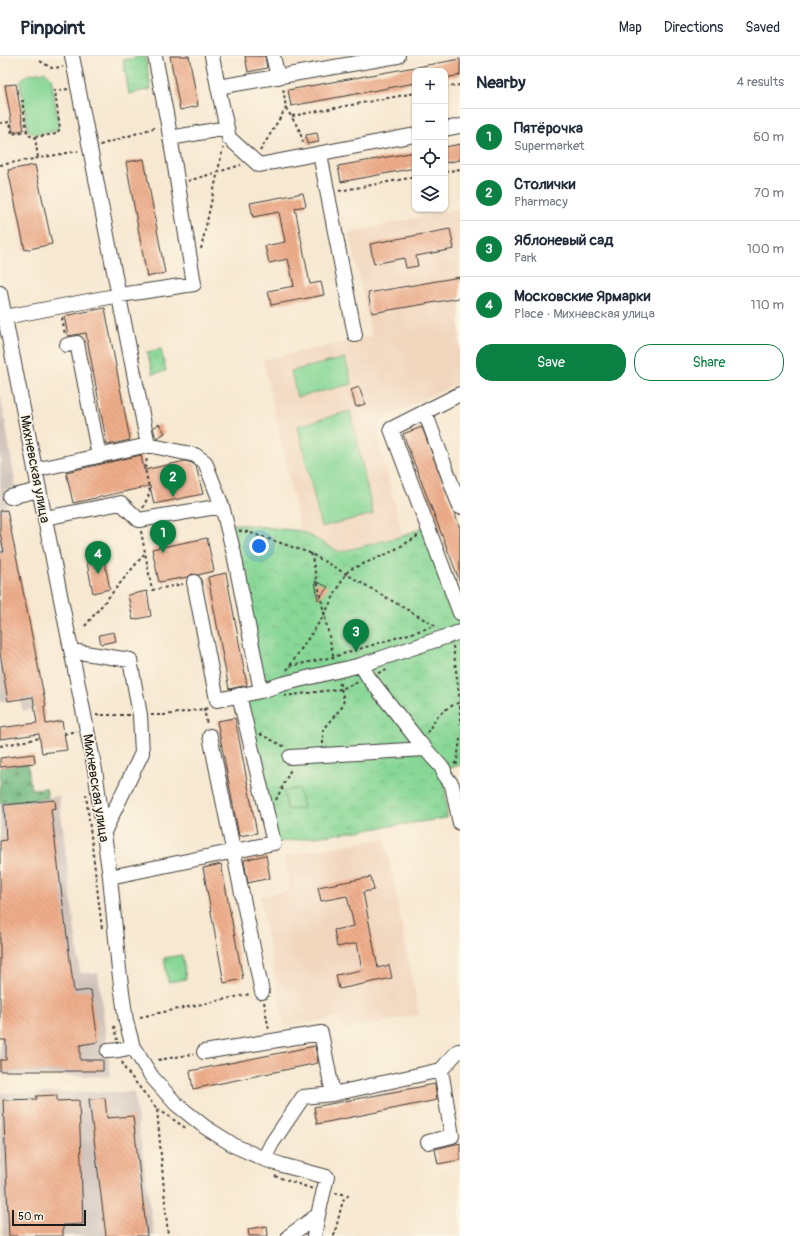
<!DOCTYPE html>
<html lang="en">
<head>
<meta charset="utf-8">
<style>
  :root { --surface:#fff; --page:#f6f6f7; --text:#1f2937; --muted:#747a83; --line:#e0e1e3; --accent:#0b8043 }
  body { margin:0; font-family:Pangolin,sans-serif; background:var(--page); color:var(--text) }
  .controls { position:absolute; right:12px; top:12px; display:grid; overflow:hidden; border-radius:8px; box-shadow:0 1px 3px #0004 }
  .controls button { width:36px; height:36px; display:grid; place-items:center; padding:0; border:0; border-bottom:1px solid var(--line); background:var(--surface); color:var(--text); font:20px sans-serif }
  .scale { position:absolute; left:12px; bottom:10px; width:74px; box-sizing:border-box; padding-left:4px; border:2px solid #1c1c1c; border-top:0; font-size:11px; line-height:14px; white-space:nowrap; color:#1c1c1c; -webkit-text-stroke:3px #fcf5e5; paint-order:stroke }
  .you { position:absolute; left:259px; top:490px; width:14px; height:14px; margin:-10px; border:3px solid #fff; border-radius:50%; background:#1a73e8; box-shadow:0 0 0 6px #1a73e833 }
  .badge { display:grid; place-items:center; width:26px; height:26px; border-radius:50%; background:var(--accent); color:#fff; font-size:13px; font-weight:700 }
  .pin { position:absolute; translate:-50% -33px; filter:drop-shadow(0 1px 2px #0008) }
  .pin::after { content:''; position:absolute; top:21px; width:14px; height:12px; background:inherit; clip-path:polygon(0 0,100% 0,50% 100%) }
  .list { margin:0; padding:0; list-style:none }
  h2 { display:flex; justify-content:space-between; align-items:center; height:52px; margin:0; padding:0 16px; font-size:17px }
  h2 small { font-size:13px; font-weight:400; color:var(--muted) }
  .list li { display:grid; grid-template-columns:26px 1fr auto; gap:12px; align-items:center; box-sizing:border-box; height:56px; padding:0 16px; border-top:1px solid var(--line) }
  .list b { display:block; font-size:15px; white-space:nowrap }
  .list p { margin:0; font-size:13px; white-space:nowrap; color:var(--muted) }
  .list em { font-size:13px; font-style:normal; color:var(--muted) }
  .actions { display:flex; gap:8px; padding:12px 16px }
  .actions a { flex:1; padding:9px 0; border:1px solid var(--accent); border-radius:16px; text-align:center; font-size:14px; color:var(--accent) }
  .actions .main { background:var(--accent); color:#fff }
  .icon { flex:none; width:22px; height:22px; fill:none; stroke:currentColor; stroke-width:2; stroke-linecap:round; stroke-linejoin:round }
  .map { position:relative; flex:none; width:460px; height:1180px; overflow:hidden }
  header { display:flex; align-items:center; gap:24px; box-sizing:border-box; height:56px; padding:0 20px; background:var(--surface); border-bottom:1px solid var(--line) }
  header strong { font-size:19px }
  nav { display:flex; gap:22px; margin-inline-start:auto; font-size:14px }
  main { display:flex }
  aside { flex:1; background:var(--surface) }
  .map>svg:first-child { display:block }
  .built { fill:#f1d5bd }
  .industrial { fill:#cec1ba }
  .forest { fill:url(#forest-firs); stroke:#446a4e }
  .park { fill:url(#park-crowns); stroke:#527a59 }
  .pitch { fill:#87d796; stroke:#527a59 }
  .building { fill:url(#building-back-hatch) }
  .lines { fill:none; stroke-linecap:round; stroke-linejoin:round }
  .minor-casing { stroke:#3d3b37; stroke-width:16 }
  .path { stroke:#3d3b37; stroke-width:2; stroke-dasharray:3 3; stroke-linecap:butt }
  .minor { stroke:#fff; stroke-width:14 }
  .labels { text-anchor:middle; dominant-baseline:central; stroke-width:3; stroke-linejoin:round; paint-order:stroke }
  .street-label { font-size:14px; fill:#1c1c1c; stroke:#fcf5e5 }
</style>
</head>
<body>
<header>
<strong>Pinpoint</strong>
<nav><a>Map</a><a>Directions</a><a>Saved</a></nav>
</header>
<main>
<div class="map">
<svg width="460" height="1180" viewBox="0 0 460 1180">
  <defs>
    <pattern id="forest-firs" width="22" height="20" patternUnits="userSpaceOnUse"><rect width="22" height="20" fill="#6db87f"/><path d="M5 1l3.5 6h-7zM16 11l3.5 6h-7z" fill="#599567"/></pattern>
    <pattern id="park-crowns" width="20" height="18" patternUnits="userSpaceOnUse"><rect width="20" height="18" fill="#87d796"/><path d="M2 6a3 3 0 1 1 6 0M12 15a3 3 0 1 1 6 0" fill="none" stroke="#74b881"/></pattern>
    <pattern id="building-back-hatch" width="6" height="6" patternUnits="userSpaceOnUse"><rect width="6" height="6" fill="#efad8b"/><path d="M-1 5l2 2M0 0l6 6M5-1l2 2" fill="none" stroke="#cc9477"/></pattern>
  </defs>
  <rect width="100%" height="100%" fill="#fcf5e5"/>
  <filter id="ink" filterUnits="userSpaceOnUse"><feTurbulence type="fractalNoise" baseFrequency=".025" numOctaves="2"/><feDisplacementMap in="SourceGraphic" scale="8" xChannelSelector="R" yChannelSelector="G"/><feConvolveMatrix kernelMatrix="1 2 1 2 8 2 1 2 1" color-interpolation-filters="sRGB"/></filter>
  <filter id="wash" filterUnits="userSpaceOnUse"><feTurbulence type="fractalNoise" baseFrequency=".012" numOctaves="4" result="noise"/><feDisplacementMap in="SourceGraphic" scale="16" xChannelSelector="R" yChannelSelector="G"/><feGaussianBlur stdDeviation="0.9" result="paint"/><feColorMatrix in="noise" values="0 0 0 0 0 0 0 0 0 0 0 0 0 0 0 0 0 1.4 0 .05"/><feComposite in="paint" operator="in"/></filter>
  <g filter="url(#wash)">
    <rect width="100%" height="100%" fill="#f7e8d1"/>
    <path class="built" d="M460,152V326L385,362L379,367L376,375L403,480L340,496L301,475L263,304L372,280L349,177Z
      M385,782L419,959L342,973L340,961L284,971L260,840L290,835L284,800Z"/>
    <path class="industrial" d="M0,334L16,432L5,434L7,454L46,650L23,655L20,643L0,646Z
      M59,740L80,917H98L111,1021L0,1017V747Z
      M134,1036L154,1180H3L0,1104V1037Z"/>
    <path class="forest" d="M28,708L31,733L46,732L48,742L0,747V711Z"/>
    <path class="park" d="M145,0L151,33L129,38L123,4Z
      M161,293L166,315L153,318L147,296Z
      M227,467L301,475L340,496L403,480L427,469L460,557V709L444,714L447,762L274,787L239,639L261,635Z
      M182,899L186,923L168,926L164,902Z"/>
    <path class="pitch" d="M45,16L51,21L59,70L55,75C46,77 34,81 28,74L20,27C24,16 36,18 45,16Z
      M345,302L352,328L297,341L291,315Z
      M350,355L373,458L321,471L298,370Z
      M299,733L303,752L287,754L284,735Z"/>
    <g id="blocks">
      <path class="building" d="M170,0H189L198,50L180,54Z
        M245,0H265L267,12L248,16Z
        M460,3V19L445,22V15H417V11Z
        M415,11V27L291,50L288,34Z
        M16,28L24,74L13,76L5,29Z
        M317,77L319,86L307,88L306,79Z
        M460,88V104L445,107V91Z
        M415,96V112L341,126L338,110Z
        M144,103L165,217L147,221L126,106Z
        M35,109L52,188L25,194L8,114Z
        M303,137L306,150L295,152L310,228L321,226L324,239L271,249L268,235L294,230L288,203L269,207L265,190L285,186L279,156L253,161L250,147Z
        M450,173L454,193L416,200L418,210L406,212L404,202L374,208L370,188Z
        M460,221V242L372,257L368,237Z
        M105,252L130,384L107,389L86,277L68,280L64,260Z
        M359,331L365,348L356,351L351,334Z
        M159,368L165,377L157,382L155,379L153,372Z
        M422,371L460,472V526L403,378Z
        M141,399L144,414L185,405L192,407L196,410L203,438L154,448L150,430L73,447L66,416Z
        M7,454L46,650H44L46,668L62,665L67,694L42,697L39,678L0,683V672L37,667L33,641L8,645L0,597V496H4L0,477V455Z
        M207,482L214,515L198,519L192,518L188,521L159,526L152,493Z
        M103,499L110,533L93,537L86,502Z
        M226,517L247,629L229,633L208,521Z
        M315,525L328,531L318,544Z
        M147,535L151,560L133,564L128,539Z
        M114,576L116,585L101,588L99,579Z
        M235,662L257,777L239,780L217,665Z
        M34,698L35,707L0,711V702Z
        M55,744L56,752L51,753L74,936L91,934L98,986L80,989V1004H103V1015H0V1004H6V984H0V785L6,784L4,749Z
        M266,799L270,822L248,827L244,804Z
        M221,808L243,923L224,927L203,812Z
        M371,821L374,834L363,836L378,912L389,909L392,922L339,933L336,919L362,914L357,887L337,891L334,874L354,870L347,840L321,845L318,831Z
        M315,990L318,1007L193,1033L190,1015Z
        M435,1028L437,1044L317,1068L314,1051Z
        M57,1039V1045L79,1044L83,1168L63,1169V1180H9L3,1044L37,1043L36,1040Z
        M105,1042L107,1062L133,1060L147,1180H106L89,1043Z
        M460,1087V1104L438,1108L435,1093Z
        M267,1170L268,1180H249L248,1173Z"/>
    </g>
  </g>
  <g filter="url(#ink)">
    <use href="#blocks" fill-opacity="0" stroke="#3d3b37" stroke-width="1"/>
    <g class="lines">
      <g class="minor-casing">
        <path id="minor" d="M72,0L148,389
          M212,0L218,31
          M273,0L278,21
          M398,0L218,31L229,82L259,109L415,79
          M445,73L460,70
          M170,82L227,72
          M320,98L355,279
          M0,237L95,714L110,821L119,914L126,965L133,991L152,1021L176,1048L205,1071L235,1090L264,1103L282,1109L327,1121L318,1159L314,1180
          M5,261L120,239L194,228L168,68L155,0
          M67,289L77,287L99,400
          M460,338L391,373L460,557
          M425,356L460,451
          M35,414L148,389L195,399L205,406L222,450
          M10,441L39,434
          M45,462L121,447L139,464L222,450L234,498L261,635L217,644L194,526
          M72,595L130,604L140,659L142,697L104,776
          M361,609L369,622L420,687L444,714V718L452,729L460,767
          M261,635L282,628L361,609L460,576
          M210,680L262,936
          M290,701L425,693
          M110,821L274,787L239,639
          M108,995L119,994L133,991
          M204,996L321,977L333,1038
          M428,1086L452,1080L441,1014
          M264,1103L272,1087L303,1041L333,1038L441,1014L458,995H460
          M289,1180L318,1159"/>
      </g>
      <path class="path" d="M40,5L52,12L63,11
        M445,31L460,29
        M53,35L68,33
        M24,45H22L27,75
        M286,52L299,73L304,89
        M292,60L415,37
        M0,67L10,66L12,78L27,75L30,80L35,81L38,102
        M35,81L56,78L60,73L55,35
        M100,89L157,71
        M260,95L286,52L283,31
        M0,109L78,95
        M445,116L460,113
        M188,125L241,109
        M339,135L415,121
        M201,193L223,92
        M62,262L65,279
        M143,452L150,436L145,413L147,402
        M141,475L152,534L183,528
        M239,475L248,476L310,497L437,571
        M311,497L334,603
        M85,570L145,497
        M453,590L460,646V668
        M290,610L333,601L435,570
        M287,614L324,559L346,517L351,513L389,497L415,482L418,479
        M378,617L387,614
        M284,640L341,633L358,626
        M204,652L207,669
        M96,659H129
        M151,659H165L209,652
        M427,677C437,660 441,654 460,646
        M64,678L76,675
        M260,678L285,691
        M323,688V673L342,651L344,644L339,625
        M0,690L40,682
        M454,708L457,705L460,683
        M455,708L460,707
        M281,732L284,735
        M86,738L102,873
        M276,744L291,713
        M264,946L269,975
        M140,961L250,938
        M114,970L117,984
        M158,1004L194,998
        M122,1006L125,1013L157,1053L168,1180
        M158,1053L187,1073
        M275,1120L313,1133
        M335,1137L349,1139
        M334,1180L343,1144L348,1140"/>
      <use href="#minor" class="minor"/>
    </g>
  </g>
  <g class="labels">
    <g class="street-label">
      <text transform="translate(35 413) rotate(79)">Михневская улица</text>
      <text transform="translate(96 732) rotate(81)">Михневская улица</text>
    </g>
  </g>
</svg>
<div class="controls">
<button>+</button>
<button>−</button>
<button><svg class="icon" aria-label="locate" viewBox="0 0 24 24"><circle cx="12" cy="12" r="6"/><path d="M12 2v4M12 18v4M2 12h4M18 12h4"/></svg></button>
<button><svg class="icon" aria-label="layers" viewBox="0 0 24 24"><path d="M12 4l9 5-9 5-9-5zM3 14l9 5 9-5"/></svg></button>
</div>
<div class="scale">50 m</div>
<div class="you"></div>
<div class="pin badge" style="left:163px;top:497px">1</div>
<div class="pin badge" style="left:173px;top:441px">2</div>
<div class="pin badge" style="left:356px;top:596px">3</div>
<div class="pin badge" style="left:98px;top:518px">4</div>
</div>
<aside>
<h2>Nearby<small>4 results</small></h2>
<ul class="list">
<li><span class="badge">1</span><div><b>Пятёрочка</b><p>Supermarket</p></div><em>60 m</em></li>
<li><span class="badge">2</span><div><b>Столички</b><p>Pharmacy</p></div><em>70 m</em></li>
<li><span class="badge">3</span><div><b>Яблоневый сад</b><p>Park</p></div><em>100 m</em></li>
<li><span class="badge">4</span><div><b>Московские Ярмарки</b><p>Place · Михневская улица</p></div><em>110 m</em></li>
</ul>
<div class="actions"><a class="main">Save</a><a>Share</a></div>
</aside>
</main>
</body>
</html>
